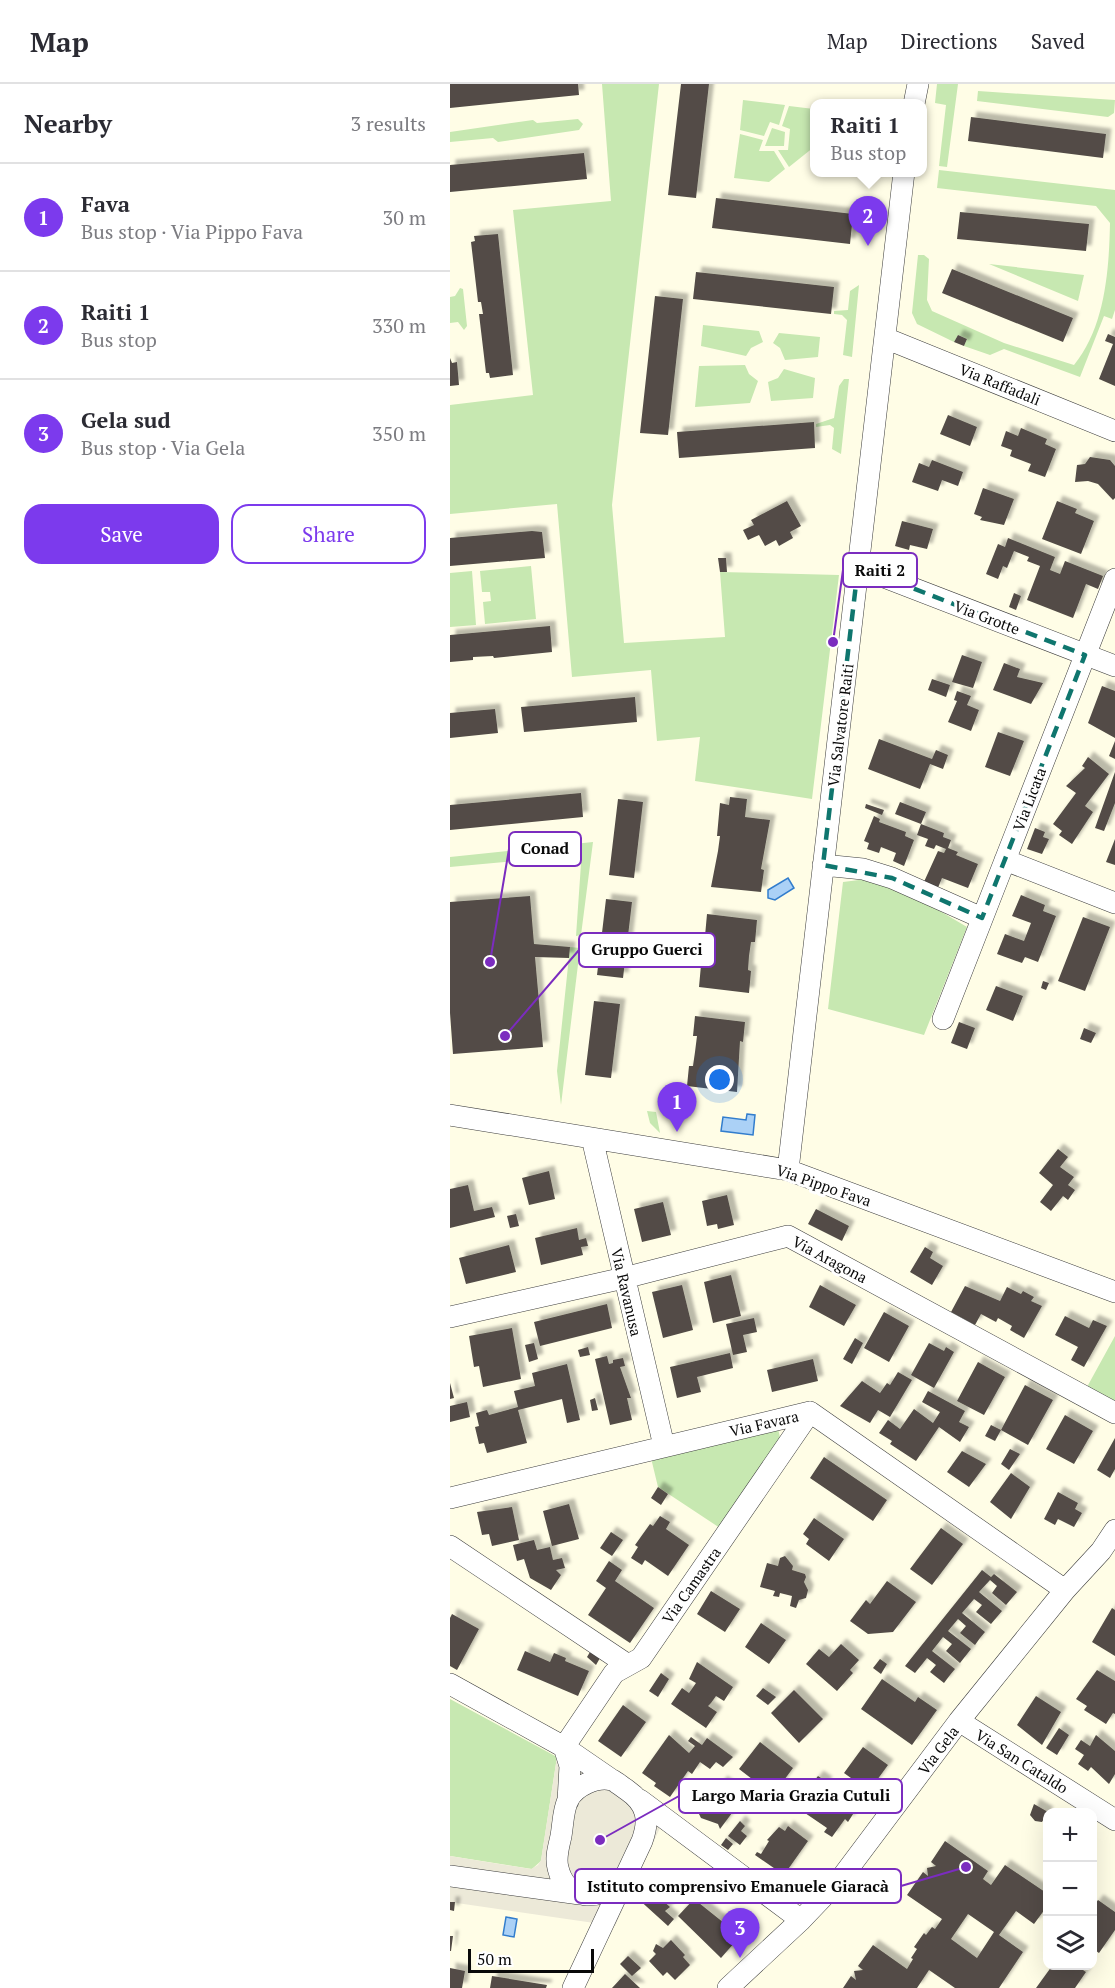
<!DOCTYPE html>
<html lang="en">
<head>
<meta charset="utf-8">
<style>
  :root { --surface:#fff; --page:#f7f7f7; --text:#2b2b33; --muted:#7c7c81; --line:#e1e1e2; --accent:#7c3aed }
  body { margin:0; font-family:"PT Serif",serif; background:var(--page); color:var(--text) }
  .controls { position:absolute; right:18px; bottom:18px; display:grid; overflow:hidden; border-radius:12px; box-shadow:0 6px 24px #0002 }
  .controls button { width:54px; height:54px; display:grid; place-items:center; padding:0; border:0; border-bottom:2px solid var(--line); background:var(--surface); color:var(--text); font:30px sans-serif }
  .scale { position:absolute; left:18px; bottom:15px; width:126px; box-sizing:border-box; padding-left:6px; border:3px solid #090909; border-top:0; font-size:16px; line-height:21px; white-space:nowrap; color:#090909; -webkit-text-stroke:4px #fff; paint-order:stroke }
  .you { position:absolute; left:270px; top:996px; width:21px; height:21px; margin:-15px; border:4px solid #fff; border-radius:50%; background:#1a73e8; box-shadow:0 0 0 9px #1a73e833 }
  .badge { display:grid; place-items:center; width:39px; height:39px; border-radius:50%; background:var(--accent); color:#fff; font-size:20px; font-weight:700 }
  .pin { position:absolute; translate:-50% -50px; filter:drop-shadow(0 2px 3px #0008) }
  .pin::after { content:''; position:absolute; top:32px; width:21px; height:18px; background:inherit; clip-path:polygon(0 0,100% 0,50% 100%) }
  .popup { position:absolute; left:360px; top:15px; width:117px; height:78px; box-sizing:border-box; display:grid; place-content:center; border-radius:12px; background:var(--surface); filter:drop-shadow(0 2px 4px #0005); font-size:20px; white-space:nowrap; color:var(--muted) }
  .popup b { font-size:22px; color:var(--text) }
  .popup::after { content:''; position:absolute; left:50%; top:100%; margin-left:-12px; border:12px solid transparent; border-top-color:var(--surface) }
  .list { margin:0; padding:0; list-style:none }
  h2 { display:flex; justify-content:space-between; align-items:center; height:78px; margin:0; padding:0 24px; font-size:26px }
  h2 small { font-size:20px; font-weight:400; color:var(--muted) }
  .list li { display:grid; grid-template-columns:39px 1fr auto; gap:18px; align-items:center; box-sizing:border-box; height:108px; padding:0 24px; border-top:2px solid var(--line) }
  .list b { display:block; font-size:22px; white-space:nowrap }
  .list p { margin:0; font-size:20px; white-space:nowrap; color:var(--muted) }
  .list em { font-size:20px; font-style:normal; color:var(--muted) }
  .actions { display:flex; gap:12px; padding:18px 24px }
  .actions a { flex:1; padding:14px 0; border:2px solid var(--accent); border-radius:18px; text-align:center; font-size:21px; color:var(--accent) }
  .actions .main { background:var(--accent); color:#fff }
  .icon { flex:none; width:33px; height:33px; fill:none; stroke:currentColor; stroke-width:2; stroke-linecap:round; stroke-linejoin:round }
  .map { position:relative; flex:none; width:665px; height:1904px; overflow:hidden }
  header { display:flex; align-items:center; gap:36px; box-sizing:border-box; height:84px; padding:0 30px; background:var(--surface); border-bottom:2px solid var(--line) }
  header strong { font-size:28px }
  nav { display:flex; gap:33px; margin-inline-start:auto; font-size:21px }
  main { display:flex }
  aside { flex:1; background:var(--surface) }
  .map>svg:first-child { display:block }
  .green { fill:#c7e8b1 }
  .plaza { fill:#ece9d8 }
  .water { fill:#abd1f6; stroke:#327dcd; stroke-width:1.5 }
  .building { fill:#524c46; fill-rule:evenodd; filter:url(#shadow) }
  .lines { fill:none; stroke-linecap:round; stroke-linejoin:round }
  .minor-casing { stroke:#3c3c3c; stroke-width:22 }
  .minor { stroke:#fff; stroke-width:21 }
  .marked { fill:none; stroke:#0f766e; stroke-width:4.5; stroke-dasharray:12 8; stroke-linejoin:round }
  .labels { text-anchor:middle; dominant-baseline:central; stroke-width:6; stroke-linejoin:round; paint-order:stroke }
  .street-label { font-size:15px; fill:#090909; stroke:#fff }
  .leader { fill:none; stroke:#7b2cbf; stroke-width:2 }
  .callout-dot { fill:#7b2cbf; stroke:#fff; stroke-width:2 }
  .callout { fill:#fff; stroke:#7b2cbf; stroke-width:2 }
  .callout-label { font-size:16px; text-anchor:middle; font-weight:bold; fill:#090909 }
</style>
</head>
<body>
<header>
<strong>Map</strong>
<nav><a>Map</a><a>Directions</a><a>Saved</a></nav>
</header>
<main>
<aside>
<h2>Nearby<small>3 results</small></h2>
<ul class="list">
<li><span class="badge">1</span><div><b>Fava</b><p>Bus stop · Via Pippo Fava</p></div><em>30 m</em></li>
<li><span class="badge">2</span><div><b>Raiti 1</b><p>Bus stop</p></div><em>330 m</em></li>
<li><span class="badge">3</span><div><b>Gela sud</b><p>Bus stop · Via Gela</p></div><em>350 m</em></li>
</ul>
<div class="actions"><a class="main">Save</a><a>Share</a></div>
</aside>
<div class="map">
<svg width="665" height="1904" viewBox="0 0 665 1904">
  <defs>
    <filter id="shadow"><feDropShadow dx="5.5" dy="-5.5" stdDeviation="1.5" flood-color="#0004"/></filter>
  </defs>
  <rect width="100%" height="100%" fill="#fffde6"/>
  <path class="green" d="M152,0H209L162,421L174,559L275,553L270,488L389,491L362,715L245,697L250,653L207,657L201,586L122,593L107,420L0,430V321L83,311L63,126L161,117Z
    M487,0H508L497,83L489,82L496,21L485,19Z
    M528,7L665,16L664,29L658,33L527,17Z
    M293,16L335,21L329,41L320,38L314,52L290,46Z
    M339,22L364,25V63L339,83L328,66H338L340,45L332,42Z
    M128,35L133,40L129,46L48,58L43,54L0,58V48L83,36L87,39Z
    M322,44L335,48L334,62H315Z
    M290,50L313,56L309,67H324L335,85L319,98L284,94Z
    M489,86L665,106V226L662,235L654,232L630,293L554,265L540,271L514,262L517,255L508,251L504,258L467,240L462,229L468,171H474L479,175L477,216L482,227L554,259L624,281C655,243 659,187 660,139L646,122L487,104Z
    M539,180L634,191L628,217Z
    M409,201L402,273L393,271L397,236L392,231L384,230V227L398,226L400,207Z
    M10,204L13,205L17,242L14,246L8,238L0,239V213L5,212Z
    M253,241L309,247L313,258L301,264L296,272L251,262Z
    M329,249L370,253L368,273L335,276L330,264L323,259Z
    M295,281L299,290L308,297L300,319L245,323L249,282Z
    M334,285L365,294L363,314L321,317L318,298L328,294Z
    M394,295H399L391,370L382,365L384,344L380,341L366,343V340L384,334L389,302Z
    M81,482L86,535L35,540L33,518L41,517L40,508H32L30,487Z
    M22,487L26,541L0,543V489Z
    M143,758L131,851L126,852L131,780L122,778L121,772L0,783V773Z
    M417,795L441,798L517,843L474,951L378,925L393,798Z
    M120,863L130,864L111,1021L107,987Z
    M197,1027L206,1028L210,1049L200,1039Z
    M665,1252V1317L637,1303Z
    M328,1344L330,1354L270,1444L208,1403L201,1374Z
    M0,1615L107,1673L91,1777L82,1785L0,1772Z"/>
  <path class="plaza" d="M107,1673L215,1733L165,1842L0,1818V1772L81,1785L88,1781L91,1776Z"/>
  <path class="water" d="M338,794L344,804L325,816L318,814V806Z
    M297,1030L305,1031L303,1051L271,1047L273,1033L296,1036Z
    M56,1833L67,1835L64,1853L53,1851Z"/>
  <path class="building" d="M0,0H128L129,11L0,24Z
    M231,0H259L246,114L218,111Z
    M521,33L656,50L653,74L518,57Z
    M134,69L137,95L0,108V81Z
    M266,114L403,130L400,160L262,144Z
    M510,128L639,140L636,167L507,155Z
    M48,150L63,291L40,294L39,289H36L29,230H33L31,218H28L21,158L25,157L24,152Z
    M502,185L623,234L613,258L492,209Z
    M246,188L384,203L381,230L243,215Z
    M205,212L233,215L218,351L190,349Z
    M658,250L665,253V302L649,295L663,260L655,257Z
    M508,251L517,255L514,262L504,258Z
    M0,274L2,279L7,278L9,301L0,302Z
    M498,331L527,343L520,362L490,350Z
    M364,338L365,364L229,374L227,348Z
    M571,344L597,355L595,360L606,365L595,393L578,387L581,380L560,372L562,366L551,362L556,347L568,352Z
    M640,373L660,376L665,382V414L663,416L648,400L638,397L625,398L627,381L635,380Z
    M482,376L513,388L508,402L492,396L488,407L462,398L469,379L479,383Z
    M533,404L564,415L554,441L530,436L532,433L524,430Z
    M337,417L351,442L340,448L343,454L329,462L326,456L315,462L309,451L298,456L293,446L304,441L301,436Z
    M607,417L627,425L625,429L644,437L631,470L592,455Z
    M452,437L483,445L477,465L460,461L459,466L445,462Z
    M82,447L92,448L95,474L0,482V454Z
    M558,454L605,473L600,486L610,490L615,477L653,492L648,505L636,500L623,534L577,516L590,482L577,477L579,473L564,467L557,484L553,482L548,495L536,490L548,460L555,463Z
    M268,474H276L277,488H270Z
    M564,509L571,512L566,526L559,523Z
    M100,542L102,568L44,574L43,572L23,573V576L0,578V551Z
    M512,571L532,578L523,604L502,598Z
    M554,579L570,585L567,593L593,599L581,620L543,606Z
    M482,595L500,601L496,613L478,606Z
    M652,602L665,607V654L638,639Z
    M507,607L521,612L517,621L529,626L521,647L498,638L507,617L504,616Z
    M185,613L187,638L74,648L71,623Z
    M45,625L48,649L0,654V629Z
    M548,648L574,657L560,692L535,683Z
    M429,655L482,675L486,666L498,671L493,685L480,680L470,705L418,685Z
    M665,657V675L659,672Z
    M638,673L659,690L635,722L643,728L622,760L609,751L612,747L603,740L626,709L616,702L635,684L632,682Z
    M665,688V719L654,747L645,744Z
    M131,709L133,733L0,746V721Z
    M280,713L297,715L295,733L320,736L311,785L314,786L311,808L261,803L268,767L270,752H267L270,719L279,721Z
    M168,715L193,718L184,794L159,791Z
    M450,718L476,728L471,740L494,749L493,753L501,756L498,764L508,768L506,771L528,780L518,804L492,794L487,806L473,800L488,767L494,769L496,765L486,761L484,765L475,762L478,755L467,751L471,740L445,730Z
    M416,720L434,726L432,731L415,724Z
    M424,732L430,735L429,738L456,748L455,752L464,756L454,782L443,777L446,769L431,763L429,769L417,765L419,759L414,757Z
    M585,744L595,748L593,753L599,755L592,770L577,765Z
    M665,755V781L656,778Z
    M118,772L119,782L105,783L104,773Z
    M571,811L595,821L593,827L606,832L588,878L575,873L572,879L547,870L555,850L574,857L581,839L562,832Z
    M80,812L84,860L120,863L119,874L85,873L93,963L3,970L0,929V818Z
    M156,815L182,818L173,894L147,891Z
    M257,830L307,836L305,858H301L299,872L298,886L301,887L299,909L249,903L251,881H255L258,852H255Z
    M633,833L660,843L635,907L608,897Z
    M593,897L599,899L596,906L591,904Z
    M546,902L573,912L563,937L536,926Z
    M144,917L170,920L161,994L135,991Z
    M245,932L295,938L293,958L290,957L287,1008L237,1002L239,982H243L245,968L247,952H243Z
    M509,938L525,944L517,965L501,959Z
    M634,944L646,949L641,959L630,955Z
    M608,1065L618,1073L610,1083L624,1093L618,1101L625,1106L618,1116L613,1112L601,1127L590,1118L603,1101L589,1089Z
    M99,1087L105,1115L79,1121L72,1094Z
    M18,1101L24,1127L42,1123L45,1133L0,1144V1105Z
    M277,1111L284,1141L268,1145L267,1140L257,1142L252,1117Z
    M213,1118L221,1151L192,1158L184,1125Z
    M366,1125L399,1142L392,1157L358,1140Z
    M66,1130L69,1142L60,1144L57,1132Z
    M127,1144L129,1156L136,1154L138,1162L131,1163L133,1171L91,1181L85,1154Z
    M59,1161L66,1188L16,1200L9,1174Z
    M475,1163L483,1168L480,1174L493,1182L482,1201L460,1188Z
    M281,1191L291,1232L263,1239L254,1198Z
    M232,1201L243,1246L213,1254L202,1208Z
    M370,1201L406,1221L394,1242L359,1223Z
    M515,1202L550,1217L557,1203L571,1210L573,1207L584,1213L581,1217L592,1222L574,1254L560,1246L562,1242L548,1234L546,1238L531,1230L525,1241L501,1228Z
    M157,1220L162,1244L90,1262L84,1238Z
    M434,1228L459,1242L439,1278L414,1264Z
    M615,1232L639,1244L643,1236L657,1242L634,1283L621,1276L628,1263L605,1251Z
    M304,1234L307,1248L293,1251L297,1268L283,1271L276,1240Z
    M62,1244L71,1295L33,1303L29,1282L24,1283L19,1252Z
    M405,1254L413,1259L402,1280L393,1275Z
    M84,1259L88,1275L79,1278L75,1261Z
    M479,1259L494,1267L496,1263L504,1268L484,1304L461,1291Z
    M138,1263L140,1271L130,1273L128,1266Z
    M280,1269L283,1284L247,1293L251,1308L227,1314L220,1283Z
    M157,1272L159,1280L163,1279V1276L173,1274L175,1282L170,1283L181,1314H177L182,1336L160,1341L145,1275Z
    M363,1275L368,1297L322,1308L317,1286Z
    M528,1278L555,1293L534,1331L507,1317Z
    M117,1280L130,1336L117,1339L112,1315L68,1326L77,1359L37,1369L34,1359L29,1360L25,1343L29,1342L26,1329L37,1326L39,1331L68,1323L64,1307L85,1302L82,1289Z
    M448,1288L462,1296L440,1333L428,1326L420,1339L390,1322L412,1297L430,1309L437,1299L440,1301Z
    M0,1299L4,1314L0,1315Z
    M575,1301L603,1316L578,1361L551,1346Z
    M478,1307L515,1327L509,1338L519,1343L510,1358L489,1343L466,1377L440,1360L442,1357L429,1349L438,1336L450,1345L464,1325L483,1339L490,1328L472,1318Z
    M145,1314L148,1326L142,1327L140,1316Z
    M17,1318L20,1333L0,1338V1322Z
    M615,1331L643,1347L624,1380L596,1365Z
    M541,1341L551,1346L545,1357L535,1352Z
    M665,1354V1385L660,1394L647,1386Z
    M560,1365L570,1370L559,1386L551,1380Z
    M512,1367L536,1380L519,1403L497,1388Z
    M374,1373L437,1416L423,1437L360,1394Z
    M561,1389L580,1403L561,1435L540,1418Z
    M208,1403L218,1410L211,1421L201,1414Z
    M608,1408L628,1419L625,1425L632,1429L624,1443L608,1435L605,1441L594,1435Z
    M119,1420L129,1455L102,1462L93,1427Z
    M62,1423L69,1456L42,1462L39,1450L32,1451L27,1428Z
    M210,1432L220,1438L216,1445L239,1461L218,1492L195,1476L192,1481L181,1474L188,1463L185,1461L200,1440L203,1442Z
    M364,1434L394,1455L379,1477L356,1460L359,1455L353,1450Z
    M491,1444L513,1460L482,1501L460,1485Z
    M161,1448L173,1456L162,1472L150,1464Z
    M84,1456L87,1466L100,1463L103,1476L112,1474L115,1484L106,1486L111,1491L101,1506L80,1494L74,1475L67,1477L63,1461Z
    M335,1472L343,1482L342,1486L355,1490L356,1493L354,1498L358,1506L356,1514L349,1516L346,1524L340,1522L342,1512L330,1509L329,1513L323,1512L325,1507L310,1503L317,1479L328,1482L330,1474Z
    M159,1477L172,1486L165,1497L204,1524L180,1559L138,1531L156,1504L146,1497Z
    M532,1486L541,1493L544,1490L567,1508L556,1521L542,1509L547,1502L540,1496L529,1508L552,1527L541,1540L526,1528L532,1521L524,1515L512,1529L535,1548L530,1554L525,1561L510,1549L516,1542L508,1535L498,1547L521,1565L510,1579L496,1567L502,1560L493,1553L482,1567L505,1585L500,1591L494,1599L480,1588L486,1581L477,1574L465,1589L455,1582Z
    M437,1497L466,1518L443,1548L418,1550L400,1537L416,1516L420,1520Z
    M261,1507L290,1525L275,1548L247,1530Z
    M662,1524L665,1526V1572L642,1558Z
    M2,1530L29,1545L7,1586L0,1582V1534Z
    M311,1539L336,1556L319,1580L295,1563Z
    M391,1560L409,1576L400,1586L403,1589L387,1607L356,1580L369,1565L379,1573Z
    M75,1567L100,1578L104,1569L116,1574L115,1577L139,1587L128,1612L67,1586Z
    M140,1568L150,1574L146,1581L137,1573Z
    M430,1575L437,1580L431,1590L423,1584Z
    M247,1578L283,1603L274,1617L266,1612L261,1619L258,1622L267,1628L256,1644L221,1620L232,1604L239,1609L246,1599L239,1595Z
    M647,1586L665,1597V1630L663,1629L656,1640L634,1626L637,1622L626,1615Z
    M211,1589L219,1595L208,1613L199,1607Z
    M432,1595L465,1618L468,1613L487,1626L462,1661L411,1625Z
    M313,1604L326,1613L318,1621L306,1612Z
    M344,1606L373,1635L349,1659L321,1629Z
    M586,1612L611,1628L592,1661L567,1641Z
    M173,1621L196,1638L171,1673L148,1657Z
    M609,1644L619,1651L607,1671L596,1664Z
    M219,1651L239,1669L245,1662L238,1657L241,1653L252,1661L257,1654L283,1673L273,1683L266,1678L260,1685L250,1678L242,1690L238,1687L220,1713L204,1702L206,1699L192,1689Z
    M646,1651L665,1667V1690L659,1700L641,1683L638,1687L628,1680L634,1671L625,1665L631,1656L640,1662Z
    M310,1658L343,1684L323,1711L289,1685Z
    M413,1663L438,1681L419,1707L394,1689Z
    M368,1692L377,1698L368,1711L376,1716L378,1713L385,1718L387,1715L405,1727L398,1738L395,1735L382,1753L374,1748L377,1744L355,1729L366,1713L357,1706Z
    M272,1697L294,1713L270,1745L268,1740L251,1734L245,1722L256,1707L262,1711Z
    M310,1711L316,1715L308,1725L303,1720Z
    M584,1720L598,1728L592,1738L585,1737L580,1731Z
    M290,1737L295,1742L291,1747L297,1752L290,1761L278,1752Z
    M338,1742L358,1757L334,1791L305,1771L307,1768L311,1770L319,1757L317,1756L329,1743L335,1747Z
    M276,1754L283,1760L278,1766L271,1761Z
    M495,1757L538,1787L533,1795L541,1801L555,1781L598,1810V1821L584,1840L566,1827L549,1851L573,1868L549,1904H505L479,1886L467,1904H393L401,1892L406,1896L404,1887L413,1886L408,1882L423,1861L457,1885L463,1875L461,1874L467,1865L464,1863L474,1849L476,1851L482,1843L485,1845L492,1835L457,1811L473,1788L478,1792L477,1784L486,1782L481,1778ZM518,1830L544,1848L527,1874L501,1855Z
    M197,1802L220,1823L215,1827L224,1835L218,1842L186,1813Z
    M244,1815L279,1843L273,1849L285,1858L271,1874L228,1832Z
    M648,1816L665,1828V1846L649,1869L642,1864V1824Z
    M0,1818H5L4,1827L0,1826Z
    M0,1852H3L1,1867H0Z
    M221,1856L235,1871L233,1873L240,1881L225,1896L217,1888L213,1892L199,1877L206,1870L203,1867L206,1860L213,1864Z
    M178,1872L191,1884L182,1892L170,1880Z
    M602,1882H627L636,1888L625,1904H586Z
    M0,1884L15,1887L12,1904H0Z
    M175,1890L190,1904H162Z
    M42,1892L97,1901L96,1904H40Z"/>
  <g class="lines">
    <g class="minor-casing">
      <path id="minor" d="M464,20L468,0
        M435,254L665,347
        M408,483L665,582
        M555,776L665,819
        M373,781L413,785L442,794L532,834
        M493,935L665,495
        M0,1031L338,1086L665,1208
        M142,1054L214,1362
        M338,1086L454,88
        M0,1233L174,1194L338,1152L665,1329
        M0,1414L360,1328L615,1506
        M0,1462L178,1581
        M0,1600L114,1663L162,1696
        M509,1637L665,1736
        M114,1663L164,1589L191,1574L360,1328
        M114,1663L120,1682L118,1717
        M190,1716L351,1836
        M0,1792L130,1810
        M123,1904L192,1757C200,1735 197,1720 177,1706C172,1703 167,1698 162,1696C147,1692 125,1702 118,1716C113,1726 113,1741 111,1752C109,1762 105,1773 108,1784C116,1818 150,1817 173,1797
        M278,1904L351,1836L392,1793L509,1637L615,1506L651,1467L665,1446"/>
    </g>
    <use href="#minor" class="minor"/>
  </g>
  <path class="marked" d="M408,483L635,571L532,834L442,794L373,781Z"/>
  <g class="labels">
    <g class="street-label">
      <text transform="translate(550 300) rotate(22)">Via Raffadali</text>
      <text transform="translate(537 533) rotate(21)">Via Grotte</text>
      <text transform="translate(390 641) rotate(-83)">Via Salvatore Raiti</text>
      <text transform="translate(579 715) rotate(-69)">Via Licata</text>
      <text transform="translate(374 1101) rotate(19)">Via Pippo Fava</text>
      <text transform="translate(380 1175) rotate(28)">Via Aragona</text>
      <text transform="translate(177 1208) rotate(77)">Via Ravanusa</text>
      <text transform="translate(314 1339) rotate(-13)">Via Favara</text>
      <text transform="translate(241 1501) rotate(-55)">Via Camastra</text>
      <text transform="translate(488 1666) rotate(-53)">Via Gela</text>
      <text transform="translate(572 1677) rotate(32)">Via San Cataldo</text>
    </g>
  </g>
  <path class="leader" d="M383 558L393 486M40 878L59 765M55 952L129 866M150 1756L229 1712M516 1783L451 1802"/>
  <g class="callout-dot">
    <circle cx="383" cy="558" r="6"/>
    <circle cx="40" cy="878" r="6"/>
    <circle cx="55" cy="952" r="6"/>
    <circle cx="150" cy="1756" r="6"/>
    <circle cx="516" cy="1783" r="6"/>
  </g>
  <g class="callout">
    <rect x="393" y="469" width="74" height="34" rx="6"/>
    <rect x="59" y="748" width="72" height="34" rx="6"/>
    <rect x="129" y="849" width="136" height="34" rx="6"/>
    <rect x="229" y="1695" width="223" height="34" rx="6"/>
    <rect x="125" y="1785" width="326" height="34" rx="6"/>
  </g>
  <g class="callout-label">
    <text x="430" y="492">Raiti 2</text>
    <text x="95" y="770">Conad</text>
    <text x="197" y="871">Gruppo Guerci</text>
    <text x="341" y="1717">Largo Maria Grazia Cutuli</text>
    <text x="288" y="1808">Istituto comprensivo Emanuele Giaracà</text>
  </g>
</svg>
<div class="controls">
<button>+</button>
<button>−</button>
<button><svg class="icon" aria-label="layers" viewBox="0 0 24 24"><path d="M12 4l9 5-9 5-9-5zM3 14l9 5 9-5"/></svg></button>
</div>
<div class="scale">50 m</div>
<div class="you"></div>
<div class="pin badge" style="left:227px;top:1048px">1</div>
<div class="pin badge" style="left:418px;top:162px">2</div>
<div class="popup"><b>Raiti 1</b>Bus stop</div>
<div class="pin badge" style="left:290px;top:1874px">3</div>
</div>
</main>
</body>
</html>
